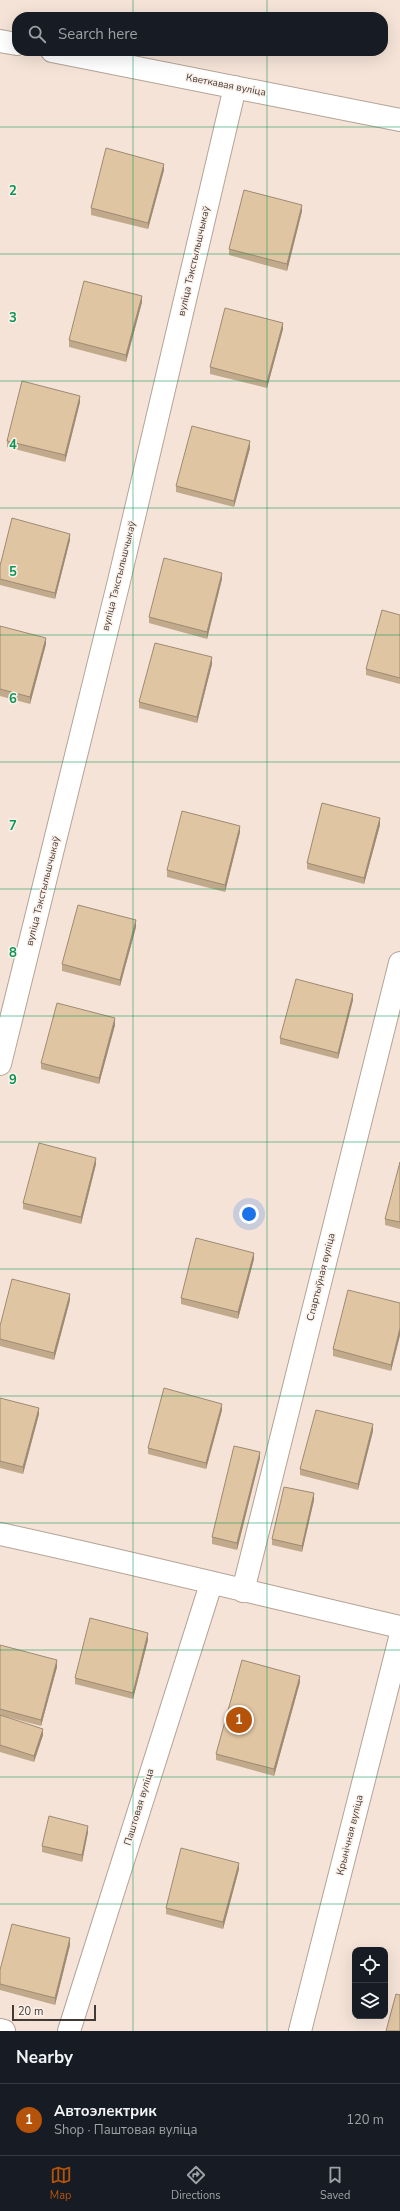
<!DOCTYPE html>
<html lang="en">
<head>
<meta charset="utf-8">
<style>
  :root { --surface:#171b24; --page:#20242c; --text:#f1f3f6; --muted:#9ea1a6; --line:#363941; --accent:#b45309 }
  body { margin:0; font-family:"Nunito Sans",sans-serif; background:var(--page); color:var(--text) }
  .controls { position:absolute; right:12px; bottom:12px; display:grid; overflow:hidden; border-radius:8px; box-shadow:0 4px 16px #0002 }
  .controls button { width:36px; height:36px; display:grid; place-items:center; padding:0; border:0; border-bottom:1px solid var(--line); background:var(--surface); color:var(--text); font:20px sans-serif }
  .scale { position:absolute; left:12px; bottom:10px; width:84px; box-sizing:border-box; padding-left:4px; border:2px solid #413a35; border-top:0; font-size:11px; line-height:14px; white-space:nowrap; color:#413a35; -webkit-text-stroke:3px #fcf1ea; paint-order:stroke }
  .you { position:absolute; left:249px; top:1214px; width:14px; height:14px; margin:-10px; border:3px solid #fff; border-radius:50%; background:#1a73e8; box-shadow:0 0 0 6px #1a73e833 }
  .badge { display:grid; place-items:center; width:26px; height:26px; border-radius:50%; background:var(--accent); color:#fff; font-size:13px; font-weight:700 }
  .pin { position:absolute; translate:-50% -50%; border:2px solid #fff; box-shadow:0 1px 4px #0006 }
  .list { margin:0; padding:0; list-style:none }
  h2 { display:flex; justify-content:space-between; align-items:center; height:52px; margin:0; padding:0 16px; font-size:17px }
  h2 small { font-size:13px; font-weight:400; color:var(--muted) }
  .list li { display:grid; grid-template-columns:26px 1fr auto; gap:12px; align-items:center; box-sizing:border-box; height:72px; padding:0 16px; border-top:1px solid var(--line) }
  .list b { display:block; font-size:15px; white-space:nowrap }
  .list p { margin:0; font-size:13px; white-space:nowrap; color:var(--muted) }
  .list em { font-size:13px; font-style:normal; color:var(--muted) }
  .icon { flex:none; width:22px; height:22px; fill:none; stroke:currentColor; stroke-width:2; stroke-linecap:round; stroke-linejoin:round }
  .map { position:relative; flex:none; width:400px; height:2031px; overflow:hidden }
  .search { position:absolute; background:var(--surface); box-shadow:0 4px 16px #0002; left:12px; right:12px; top:12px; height:44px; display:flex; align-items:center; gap:10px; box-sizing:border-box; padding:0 14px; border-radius:16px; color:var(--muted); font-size:15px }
  .sheet { height:124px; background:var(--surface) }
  nav { display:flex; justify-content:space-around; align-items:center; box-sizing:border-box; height:56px; border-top:1px solid var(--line); background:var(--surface); font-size:11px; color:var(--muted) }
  nav a { display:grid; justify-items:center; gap:2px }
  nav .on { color:var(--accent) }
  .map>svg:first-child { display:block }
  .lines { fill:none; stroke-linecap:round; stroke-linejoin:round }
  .street-casing { stroke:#b4a397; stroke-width:24 }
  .street { stroke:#fff; stroke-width:22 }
  .wall { fill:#c1a98c }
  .shaded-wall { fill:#9d8a72 }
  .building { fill:#e0c5a3; stroke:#9d8a72 }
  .grid { fill:none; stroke:#089555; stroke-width:1; stroke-opacity:0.55 }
  .labels { text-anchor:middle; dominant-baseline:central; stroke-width:3; stroke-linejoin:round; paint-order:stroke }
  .street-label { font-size:10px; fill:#413a35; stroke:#fcf1ea }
  .grid-label { font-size:13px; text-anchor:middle; font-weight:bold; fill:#089555; stroke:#fcf1ea; stroke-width:3; stroke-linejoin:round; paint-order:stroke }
</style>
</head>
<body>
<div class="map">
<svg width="400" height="2031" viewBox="0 0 400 2031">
  <rect width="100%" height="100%" fill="#f5e3d7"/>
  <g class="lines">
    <g class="street-casing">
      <path id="street" d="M0,41L17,44
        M52,51L400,120
        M0,1064L119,581L235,87
        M0,1534C134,1563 266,1596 400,1627
        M243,1591L400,963
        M0,2030L4,2031
        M69,2031L211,1584
        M300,2031L400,1638"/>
    </g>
    <use href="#street" class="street"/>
  </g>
  <path class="wall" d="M164,170L148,229L91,215V208Z
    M302,211L287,271L229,255V249Z
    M142,302L126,362L69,347V340Z
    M283,329L267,388L210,374V367Z
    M80,402L65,462L7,447V441Z
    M250,448L234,507L176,492V486Z
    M70,540L55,599L0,585V566Z
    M222,579L207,639L149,623V617Z
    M400,615V684L366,675V669Z
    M0,626L46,644L30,704L0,696Z
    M212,664L197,723L139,708V702Z
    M380,825L364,884L307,869V863Z
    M240,832L225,892L167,877V870Z
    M136,927L120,986L62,971V964Z
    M353,1000L338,1059L280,1044V1038Z
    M115,1025L99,1084L41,1069V1063Z
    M400,1162V1229L385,1225V1219Z
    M96,1164L81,1224L23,1209V1203Z
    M254,1259L238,1319L181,1304V1298Z
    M70,1300L54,1360L0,1346V1326Z
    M400,1303V1335L391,1371L333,1356V1349Z
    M0,1398L39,1414L23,1474L0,1468Z
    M222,1410L206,1469L148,1454V1448Z
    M373,1431L358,1490L300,1475V1469Z
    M260,1458L237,1550L212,1544V1537Z
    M314,1500L302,1552L272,1545V1539Z
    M148,1640L133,1699L75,1684V1678Z
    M0,1645L57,1667L41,1726L0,1715Z
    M300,1682L274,1776L216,1760V1754Z
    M0,1715L43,1735L34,1762L0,1752Z
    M88,1832L82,1862L42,1852V1846Z
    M239,1869L223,1929L166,1914V1908Z
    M70,1945L55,2005L0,1990V1970Z"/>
  <path class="shaded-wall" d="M164,164V170L148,229V223Z
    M302,205V211L287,271V264Z
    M142,296V302L126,362V355Z
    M283,323V329L267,388V382Z
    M80,396V402L65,462V455Z
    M250,441V448L234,507V501Z
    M70,534V540L55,599V593Z
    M222,573V579L207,639V632Z
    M46,638V644L30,704V697Z
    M212,657V664L197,723V717Z
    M380,818V825L364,884V878Z
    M240,826V832L225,892V885Z
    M136,920V927L120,986V980Z
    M353,994V1000L338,1059V1053Z
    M115,1018V1025L99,1084V1078Z
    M96,1158V1164L81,1224V1217Z
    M254,1253V1259L238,1319V1312Z
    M70,1294V1300L54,1360V1353Z
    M400,1328V1335L391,1371V1365Z
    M222,1404V1410L206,1469V1463Z
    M39,1408V1414L23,1474V1467Z
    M373,1424V1431L358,1490V1484Z
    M260,1452V1458L237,1550V1543Z
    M314,1493V1500L302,1552V1546Z
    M148,1633V1640L133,1699V1693Z
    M57,1660V1667L41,1726V1720Z
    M300,1676V1682L274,1776V1769Z
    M43,1729V1735L34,1762V1756Z
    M88,1826V1832L82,1862V1855Z
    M239,1863V1869L223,1929V1922Z
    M70,1938V1945L55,2005V1998Z"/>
  <path class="building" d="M106,148L164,164L148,223L91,208Z
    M244,190L302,205L287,264L229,249Z
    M84,281L142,296L126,355L69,340Z
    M225,308L283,323L267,382L210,367Z
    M22,381L80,396L65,455L7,441Z
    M192,426L250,441L234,501L176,486Z
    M12,518L70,534L55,593L0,579V566Z
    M164,558L222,573L207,632L149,617Z
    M382,610L400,615V678L366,669Z
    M0,626L46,638L30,697L0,689Z
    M155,643L212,657L197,717L139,702Z
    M322,803L380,818L364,878L307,863Z
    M182,811L240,826L225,885L167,870Z
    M78,905L136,920L120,980L62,964Z
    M296,979L353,994L338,1053L280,1038Z
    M57,1003L115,1018L99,1078L41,1063Z
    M39,1143L96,1158L81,1217L23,1203Z
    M400,1162V1222L385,1219Z
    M196,1238L254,1253L238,1312L181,1298Z
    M12,1279L70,1294L54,1353L0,1339V1326Z
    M348,1290L400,1303V1328L391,1365L333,1349Z
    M164,1388L222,1404L206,1463L148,1448Z
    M0,1398L39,1408L23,1467L0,1461Z
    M316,1410L373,1424L358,1484L300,1469Z
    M234,1446L260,1452L237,1543L212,1537Z
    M284,1487L314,1493L302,1546L272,1539Z
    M90,1618L148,1633L133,1693L75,1678Z
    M0,1645L57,1660L41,1720L0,1709Z
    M242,1660L300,1676L274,1769L216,1754Z
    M0,1715L43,1729L34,1756L0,1745Z
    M49,1816L88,1826L82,1855L42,1846Z
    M181,1848L239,1863L223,1922L166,1908Z
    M12,1924L70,1938L55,1998L0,1984V1970Z
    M396,1994L400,1995V2031H386Z"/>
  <path class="grid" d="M133,0V17M267,0V17M133,51V2031M267,51V2031M0,127H400M0,254H400M0,381H400M0,508H400M0,635H400M0,762H400M0,889H400M0,1016H400M0,1142H400M0,1269H400M0,1396H400M0,1523H400M0,1650H400M0,1777H400M0,1904H400"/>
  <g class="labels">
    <g class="street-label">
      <text transform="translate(226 85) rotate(11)">Кветкавая вуліца</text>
      <text transform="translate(194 261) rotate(-77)">вуліца Тэкстыльшчыкаў</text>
      <text transform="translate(119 576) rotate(-76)">вуліца Тэкстыльшчыкаў</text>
      <text transform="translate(43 891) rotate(-76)">вуліца Тэкстыльшчыкаў</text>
      <text transform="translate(321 1277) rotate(-76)">Спартыўная вуліца</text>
      <text transform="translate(139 1807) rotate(-73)">Паштовая вуліца</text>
      <text transform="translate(350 1835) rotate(-76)">Крынічная вуліца</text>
    </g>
  </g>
  <g class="grid-label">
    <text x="13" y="195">2</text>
    <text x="13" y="322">3</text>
    <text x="13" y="449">4</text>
    <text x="13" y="576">5</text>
    <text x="13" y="703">6</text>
    <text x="13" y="830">7</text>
    <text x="13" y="957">8</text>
    <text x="13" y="1084">9</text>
  </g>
</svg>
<div class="controls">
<button><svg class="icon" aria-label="locate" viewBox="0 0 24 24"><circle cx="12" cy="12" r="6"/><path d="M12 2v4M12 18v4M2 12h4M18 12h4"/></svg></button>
<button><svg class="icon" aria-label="layers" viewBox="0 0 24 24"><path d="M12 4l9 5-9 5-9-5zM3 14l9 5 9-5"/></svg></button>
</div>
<div class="scale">20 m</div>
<div class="you"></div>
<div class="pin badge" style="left:239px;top:1720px">1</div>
<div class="search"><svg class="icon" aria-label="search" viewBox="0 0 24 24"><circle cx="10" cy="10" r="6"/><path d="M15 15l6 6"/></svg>Search here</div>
</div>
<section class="sheet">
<h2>Nearby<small></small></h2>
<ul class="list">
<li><span class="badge">1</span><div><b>Автоэлектрик</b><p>Shop · Паштовая вуліца</p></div><em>120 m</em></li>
</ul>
</section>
<nav>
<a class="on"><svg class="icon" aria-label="map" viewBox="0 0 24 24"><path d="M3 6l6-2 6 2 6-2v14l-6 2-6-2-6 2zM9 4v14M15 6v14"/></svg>Map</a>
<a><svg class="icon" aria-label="directions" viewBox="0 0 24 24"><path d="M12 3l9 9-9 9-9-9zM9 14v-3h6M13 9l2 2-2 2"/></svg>Directions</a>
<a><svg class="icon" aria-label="saved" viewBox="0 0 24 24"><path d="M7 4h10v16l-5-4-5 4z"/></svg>Saved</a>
</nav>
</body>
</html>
